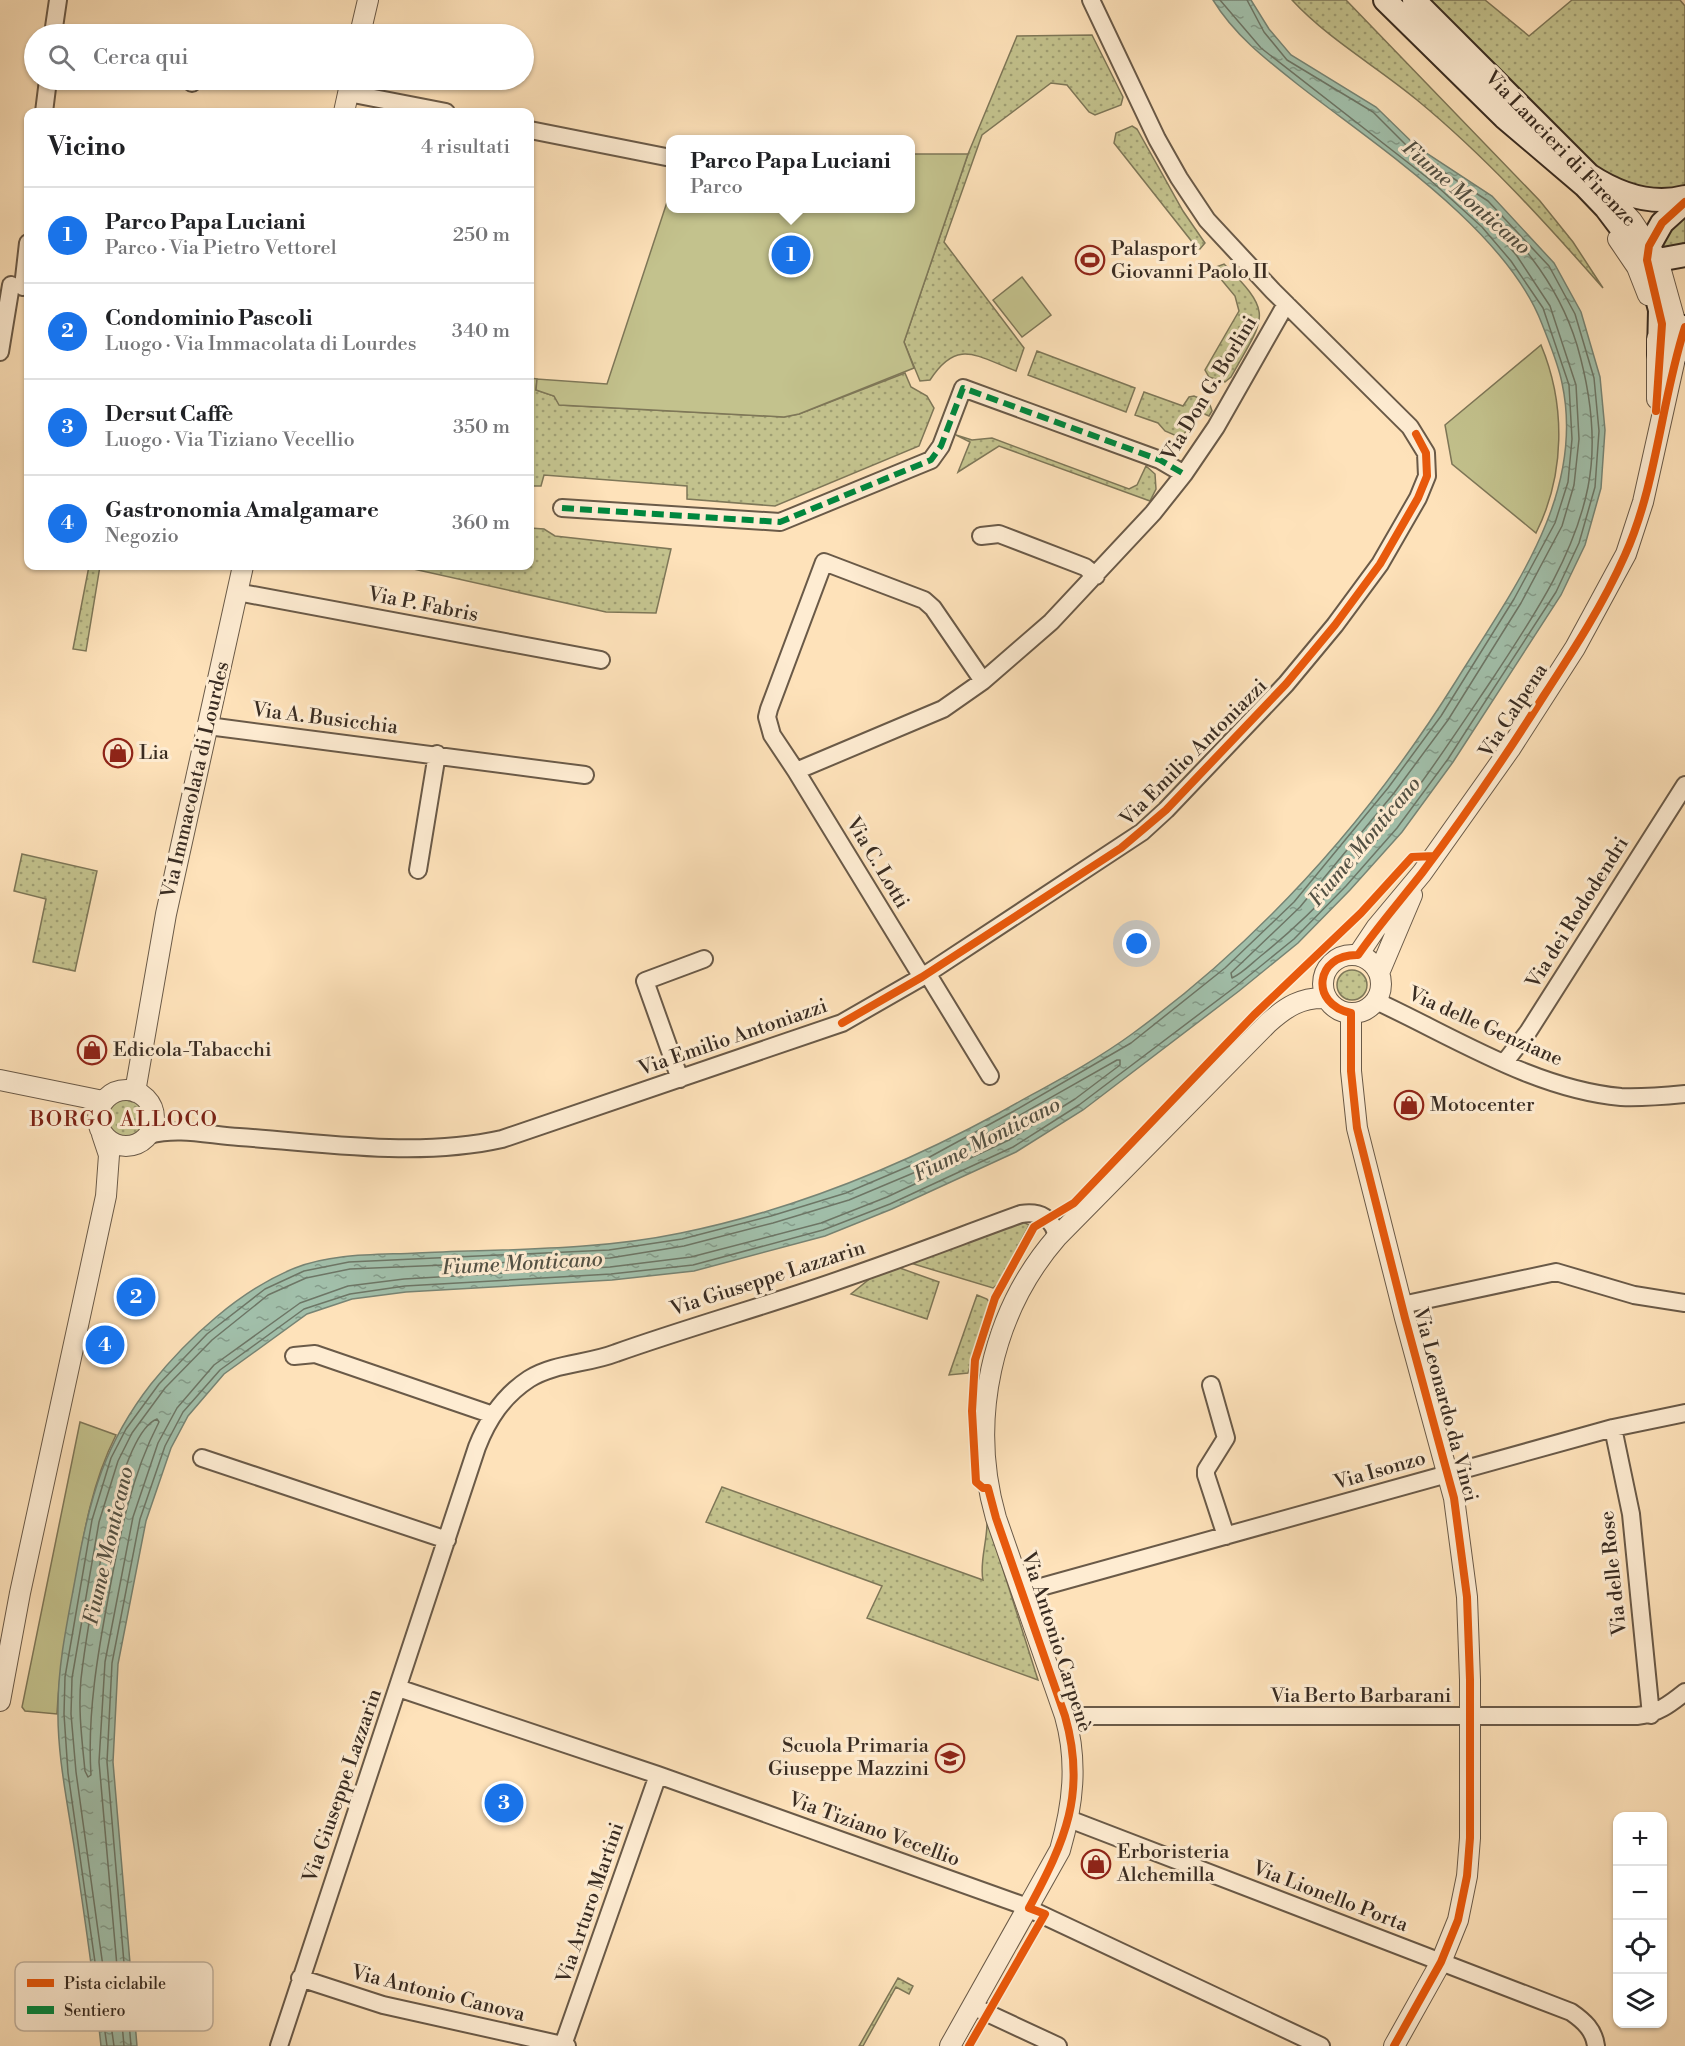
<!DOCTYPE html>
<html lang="it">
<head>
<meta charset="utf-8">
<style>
  :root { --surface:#fff; --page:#f2f2f2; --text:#202124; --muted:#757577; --line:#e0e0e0; --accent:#1a73e8 }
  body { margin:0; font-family:"Libre Bodoni",serif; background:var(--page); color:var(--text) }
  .controls { position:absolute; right:18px; bottom:18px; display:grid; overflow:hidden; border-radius:12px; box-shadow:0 2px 4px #0004 }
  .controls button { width:54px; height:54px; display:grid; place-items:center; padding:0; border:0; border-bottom:2px solid var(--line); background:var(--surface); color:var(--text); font:30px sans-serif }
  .you { position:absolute; left:1137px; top:944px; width:21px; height:21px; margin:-15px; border:4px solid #fff; border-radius:50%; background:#1a73e8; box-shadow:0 0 0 9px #1a73e833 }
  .badge { display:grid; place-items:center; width:39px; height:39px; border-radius:50%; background:var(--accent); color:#fff; font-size:20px; font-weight:700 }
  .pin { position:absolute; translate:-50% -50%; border:3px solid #fff; box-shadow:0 2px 6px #0006 }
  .popup { position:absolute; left:666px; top:135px; width:249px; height:78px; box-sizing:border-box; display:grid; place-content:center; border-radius:12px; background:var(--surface); filter:drop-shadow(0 2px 4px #0005); font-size:20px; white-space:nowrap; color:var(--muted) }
  .popup b { font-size:22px; color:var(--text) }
  .popup::after { content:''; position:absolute; left:50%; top:100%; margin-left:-12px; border:12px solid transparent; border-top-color:var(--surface) }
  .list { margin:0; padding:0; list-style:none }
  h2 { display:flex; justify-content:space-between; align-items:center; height:78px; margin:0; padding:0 24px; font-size:26px }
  h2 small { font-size:20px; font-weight:400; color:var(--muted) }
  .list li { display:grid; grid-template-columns:39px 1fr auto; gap:18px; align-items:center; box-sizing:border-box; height:96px; padding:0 24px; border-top:2px solid var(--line) }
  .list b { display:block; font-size:22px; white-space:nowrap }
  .list p { margin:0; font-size:20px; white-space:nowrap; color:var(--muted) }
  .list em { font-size:20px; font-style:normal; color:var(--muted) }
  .icon { flex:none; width:33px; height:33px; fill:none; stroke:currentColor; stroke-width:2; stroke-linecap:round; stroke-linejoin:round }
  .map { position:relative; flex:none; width:1685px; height:2046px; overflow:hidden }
  .search { position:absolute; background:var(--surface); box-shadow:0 2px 4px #0004; left:24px; top:24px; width:510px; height:66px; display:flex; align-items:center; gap:15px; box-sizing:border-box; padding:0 21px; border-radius:33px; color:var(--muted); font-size:22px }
  .panel { position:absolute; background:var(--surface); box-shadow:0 2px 4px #0004; left:24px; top:108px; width:510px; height:462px; border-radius:12px }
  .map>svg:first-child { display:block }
  .grass { fill:url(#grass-dots); stroke:#7e7758; stroke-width:1.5 }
  .park { fill:#c3c28d; stroke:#7e7758; stroke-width:1.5 }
  .water { fill:url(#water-ripples); stroke:#778474; stroke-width:1.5 }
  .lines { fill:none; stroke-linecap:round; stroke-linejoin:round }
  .shore { stroke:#6d7666; stroke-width:1.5 }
  .minor-casing { stroke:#6a5a48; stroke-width:20 }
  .tertiary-casing { stroke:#6a5a48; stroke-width:22 }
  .secondary-casing { stroke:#392c22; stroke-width:26 }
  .minor { stroke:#feecd2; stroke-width:16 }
  .tertiary { stroke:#feecd2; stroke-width:20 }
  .secondary { stroke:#feecd2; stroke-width:22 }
  .quiet { stroke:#00873e; stroke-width:6; stroke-dasharray:12 6; stroke-linecap:butt }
  .cycleway-casing { stroke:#feecd2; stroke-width:11 }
  .cycleway { stroke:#e8590c; stroke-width:8 }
  .labels { text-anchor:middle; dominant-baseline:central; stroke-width:6; stroke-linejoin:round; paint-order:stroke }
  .street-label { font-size:20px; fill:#392c22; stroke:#feecd2 }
  .poi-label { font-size:20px; fill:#392c22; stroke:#feecd2; text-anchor:start }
  .water-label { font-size:21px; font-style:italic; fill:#535144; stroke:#feecd2 }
  .neighbourhood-label { font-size:21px; letter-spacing:1.5px; fill:#7a1f14; stroke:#feecd2 }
  .key { fill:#feecd2; stroke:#c3b29d; stroke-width:1.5 }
  .key-label { font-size:16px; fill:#392c22 }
</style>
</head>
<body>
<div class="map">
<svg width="1685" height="2046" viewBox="0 0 1685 2046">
  <defs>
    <pattern id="grass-dots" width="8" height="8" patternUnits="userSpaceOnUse" patternTransform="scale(1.5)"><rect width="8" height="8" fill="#c3c28d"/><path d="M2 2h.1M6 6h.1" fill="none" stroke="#9f9e73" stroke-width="1.8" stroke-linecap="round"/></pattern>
    <pattern id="water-ripples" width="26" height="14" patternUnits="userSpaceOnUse" patternTransform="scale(1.5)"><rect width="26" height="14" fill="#a1bfaa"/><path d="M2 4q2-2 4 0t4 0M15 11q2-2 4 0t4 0" fill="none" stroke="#849b8a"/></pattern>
  </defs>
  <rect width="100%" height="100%" fill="#fee2ba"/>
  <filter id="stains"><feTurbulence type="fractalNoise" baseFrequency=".00333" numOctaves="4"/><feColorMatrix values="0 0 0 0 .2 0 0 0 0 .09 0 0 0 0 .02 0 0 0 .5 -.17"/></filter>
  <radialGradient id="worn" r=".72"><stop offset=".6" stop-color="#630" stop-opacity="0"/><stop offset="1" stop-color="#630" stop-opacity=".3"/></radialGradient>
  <path class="grass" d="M1292,0H1346L1540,201L1573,242L1603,288C1545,222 1485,156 1417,100C1376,66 1328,39 1292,0Z
    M1425,0H1485L1529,36L1572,0H1680L1685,6V188L1659,193L1601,175Z
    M1092,35L1123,97L1121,105L1095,115L1089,112L1067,85L1051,83L982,135L944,242L1024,348L1016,371C976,356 957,338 930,380L920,381L904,342L968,154L1017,36Z
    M1132,126L1137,129L1183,211L1205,243L1200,249L1197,248L1114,143L1116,133Z
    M1685,214V244L1663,248C1660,234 1676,223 1685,214Z
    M1224,264C1276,315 1264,317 1231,377L1225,382L1209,377L1205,370L1239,311L1235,296L1215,272L1216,267Z
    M1037,351L1135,388L1126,412L1028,375Z
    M905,373L911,387L927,396L934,408L919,446L775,506L687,499V486L544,475L541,486H530V378L537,379L536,390L554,396L560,405L784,417L799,414Z
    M1144,392L1183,406L1189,397L1194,396L1209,402L1212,411L1209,416L1200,412L1184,434L1179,437L1165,431L1158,423L1135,415Z
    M956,435L972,440L992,438L1129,489L1137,485L1146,466L1155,474L1156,489L1150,501L999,446L958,472L970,442Z
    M530,528L544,529L555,536L671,549L656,613L606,612L400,566H530Z
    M89,566H100L86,651L73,649Z
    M22,854L97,871L75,971L33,962L46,899L14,891Z
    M1337 985a15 15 0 1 1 30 0a15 15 0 1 1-30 0Z
    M105 1118a21 21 0 1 1 42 0a21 21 0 1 1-42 0Z
    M1023,1222L1029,1225L999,1283L993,1288L907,1262Z
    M897,1267L939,1282L927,1319L851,1294L872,1277Z
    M977,1295L987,1299L990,1303L968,1373L949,1375Z
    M722,1487L983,1580C979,1562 988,1540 987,1519L1038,1680L867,1618L882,1586L706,1522Z
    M898,1978L913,1986L909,1994L896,1987L863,2046H859Z"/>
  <path class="park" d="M911,154H968L904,342L914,368L799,414L784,417L559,405L554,396L536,390L537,379L607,384L671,190V208H911Z
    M1022,277L1051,315L1022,337L993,300Z
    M1541,345C1566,405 1565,475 1536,533L1452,464L1445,425Z
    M80,1422L116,1435C91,1484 83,1537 74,1591C67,1632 59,1672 57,1714L25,1711L22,1707Z"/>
  <path class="water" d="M1213,0H1251L1269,29L1291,55L1376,107L1417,147L1492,196L1554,263L1581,312L1600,377L1605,430L1601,488L1585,545L1561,595L1453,762L1402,832L1350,890L1298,943L1239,991L1083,1110L1016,1152L892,1209L825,1236L694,1271L612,1280L406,1292L352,1299L307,1314L224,1374L188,1416L171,1448L146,1521L118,1664L113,1762L137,2046H101C94,1979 84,1912 74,1846C67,1800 57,1754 58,1707C58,1661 69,1614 77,1569C90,1496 105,1443 151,1384C188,1338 240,1290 295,1268C333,1253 377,1255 417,1253C505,1249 595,1251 681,1233C794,1210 897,1168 999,1113C1043,1088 1091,1064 1132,1034C1262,939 1371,817 1456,681C1512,591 1586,495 1562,383C1558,363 1549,342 1542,324C1506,230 1378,147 1301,87C1268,61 1235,36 1213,0Z"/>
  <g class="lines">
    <path class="shore" d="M1461,191C1514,227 1558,283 1577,345C1590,390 1597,441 1588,487C1574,557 1533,617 1495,675C1468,715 1442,755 1413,794C1369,853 1319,909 1262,955C1253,962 1243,973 1232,978L1231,973L1300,907L1394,793L1448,720L1521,603L1562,526L1574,485L1579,439L1576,385L1550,306L1517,256L1488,222L1458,195V192Z
      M157,1419L159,1422C131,1476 120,1534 109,1593C98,1652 87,1714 91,1775L88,1777L85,1771C82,1740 78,1710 81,1679C86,1635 116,1434 157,1419Z
      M107,2046L68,1773L64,1714L65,1677L92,1520L111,1458L126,1429L159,1384L207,1334L265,1289L304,1271L349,1262L609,1250L682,1239L771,1216L846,1193L926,1159L1014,1111L1131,1043L1225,968L1294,902L1388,788L1441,716L1514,599L1555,523L1568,482L1572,439L1569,385L1543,308L1511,261L1482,227L1429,179L1261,48L1220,0
      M114,2046L76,1772L71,1714L72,1678L99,1522L118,1461L132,1433L165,1388L212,1340L268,1295L306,1278L350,1269L610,1258L684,1246L773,1223L849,1200L930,1166L1117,1060H1120V1065L1075,1099L1009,1140L887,1197L821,1223L691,1257L610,1267L404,1279L348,1286L300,1303L214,1365L177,1408L158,1443L133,1517L105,1662L99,1762L124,2046
      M131,2046L107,1762L112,1663L140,1519L165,1446L183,1412L220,1370L304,1309L350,1294L405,1286L611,1274L693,1265L823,1230L890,1204L1013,1147L1079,1105L1235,987L1294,939L1346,886L1397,828L1448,759L1556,592L1579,543L1595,487L1599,431L1594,378L1575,314L1549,266L1488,201L1413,152L1373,112L1287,60L1264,32L1247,0"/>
    <g class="minor-casing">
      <path id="minor" d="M53,34L58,0
        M192,83V80
        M348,93L446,112
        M44,112L48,80
        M530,130L671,158
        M23,287L28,243
        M0,352L11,285
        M562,508L780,522L931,460L941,446L963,388L1160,460L1184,474
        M981,536L999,534L1085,567L1096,576
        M237,592L601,660
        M983,681L933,608L924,600L824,562L769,709L767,717L772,735L796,771L943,709L983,681L1051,622L1153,513L1184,474L1216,427L1286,304
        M208,726L585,775
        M796,771L922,977
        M418,870L437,754
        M927,973L990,1076
        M1376,1001C1454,1037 1534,1089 1621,1097C1642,1098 1664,1096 1685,1094
        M1504,1063L1528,1032L1685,785
        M680,1079L645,981L704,959
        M149,1135C179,1127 208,1135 239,1137C326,1143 417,1158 502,1139L842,1023L922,977L1142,832L1166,810L1286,684L1335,625L1380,564L1418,498L1427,476L1426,453L1410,427L1273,291L1207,220L1179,178L1157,139L1091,0
        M1402,1305L1556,1272L1634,1295L1685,1303
        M294,1356L315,1354L493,1415
        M1211,1385L1226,1438L1206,1470V1475L1226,1536
        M1613,1428L1631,1514L1651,1715
        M202,1458L447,1540
        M1023,1592L1613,1428L1685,1413
        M398,1688L658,1775L1019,1904L1321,2046
        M1065,1716H1637C1657,1714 1670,1704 1685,1692
        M1069,1819L1571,2012C1584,2021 1594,2030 1596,2046
        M300,1978L383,2005L567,2046
        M972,2006L1058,2046
        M563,2045L658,1775
        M279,2046L477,1447C488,1419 503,1396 529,1379C554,1363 588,1364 616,1353C692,1326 769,1305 845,1278C904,1258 963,1235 1021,1214C1040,1211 1053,1218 1057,1237"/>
    </g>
    <g class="tertiary-casing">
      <path id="tertiary" d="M360,34L368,0
        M344,112L351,80
        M1618,239L1637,267L1648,295
        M1657,399V339
        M1323 984a29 29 0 1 1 58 0a29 29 0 1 1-58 0Z
        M1358,955L1376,928L1422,873L1510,749L1575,648L1626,554L1643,502L1676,354L1675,321L1658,260L1632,221L1599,185
        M1379,973L1412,895
        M1351,1013V1071L1357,1128L1405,1318L1454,1498L1467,1597L1470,1680V1838L1467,1876L1458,1920L1441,1962L1394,2046
        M0,1080L103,1101
        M98 1118a28 28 0 1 1 56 0a28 28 0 1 1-56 0Z
        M135,1092L166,914L243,566
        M0,1701L20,1593L106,1196L109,1155L102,1134
        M950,2046L1060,1850C1073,1805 1078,1762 1065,1716L996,1518C968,1421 991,1313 1057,1237L1268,1023C1286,1007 1301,997 1326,998"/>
    </g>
    <g class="secondary-casing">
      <path id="secondary" d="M1385,0L1504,117L1584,185L1606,208L1640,253L1658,260L1685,255
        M1414,0L1589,175C1618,194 1651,206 1685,197
        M1659,354L1660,310L1647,260L1649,246L1662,223L1685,202
        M1676,354L1685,327"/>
    </g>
    <use href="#minor" class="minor"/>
    <use href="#tertiary" class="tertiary"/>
    <use href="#secondary" class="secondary"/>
    <path class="quiet" d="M562,508L780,522L931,460L941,446L963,388L1160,460L1184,474"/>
    <g class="cycleway-casing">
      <path id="cycleway" d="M1656,411L1662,324L1647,260L1649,246L1662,223L1685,202
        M842,1023L922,977L1121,848L1166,810L1286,684L1335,625L1380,564L1418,498L1427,476L1426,453L1416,434
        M969,2046L1045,1914L1029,1908C1065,1841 1087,1793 1065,1716L996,1518L988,1488H983L976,1482L972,1411L975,1360L995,1298L1034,1227L1074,1203L1254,1015L1361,913L1412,857L1434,856
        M1394,2046L1441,1962L1458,1920L1467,1876L1470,1838V1680L1467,1597L1454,1498L1405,1318L1357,1128L1351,1071V1013C1309,1004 1315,954 1358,955C1378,926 1401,900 1422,873C1465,816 1505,757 1543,697C1573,651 1603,605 1625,555C1657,484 1661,401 1685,327"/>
    </g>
    <use href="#cycleway" class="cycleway"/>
  </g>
  <defs>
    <g id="stadium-ring" transform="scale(1.5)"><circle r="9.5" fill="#feecd2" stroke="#8f2418" stroke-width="1.5"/><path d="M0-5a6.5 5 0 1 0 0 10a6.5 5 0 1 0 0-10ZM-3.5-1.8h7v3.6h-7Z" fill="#8f2418"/></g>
    <g id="shop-ring" transform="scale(1.5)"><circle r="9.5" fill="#feecd2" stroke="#8f2418" stroke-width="1.5"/><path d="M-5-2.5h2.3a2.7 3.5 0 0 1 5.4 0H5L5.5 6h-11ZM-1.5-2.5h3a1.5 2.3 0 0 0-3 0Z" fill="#8f2418"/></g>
    <g id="school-ring" transform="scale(1.5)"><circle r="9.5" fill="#feecd2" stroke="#8f2418" stroke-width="1.5"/><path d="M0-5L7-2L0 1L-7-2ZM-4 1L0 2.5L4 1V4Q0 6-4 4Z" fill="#8f2418"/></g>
  </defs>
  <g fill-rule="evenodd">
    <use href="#stadium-ring" x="1090" y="260"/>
    <use href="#shop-ring" x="118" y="753"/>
    <use href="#shop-ring" x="92" y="1050"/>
    <use href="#shop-ring" x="1409" y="1105"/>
    <use href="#school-ring" x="950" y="1758"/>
    <use href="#shop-ring" x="1096" y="1864"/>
  </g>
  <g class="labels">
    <g class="street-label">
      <text transform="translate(1560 149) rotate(46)">Via Lancieri di Firenze</text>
      <text transform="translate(1210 389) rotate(-59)">Via Don G. Borlini</text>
      <text transform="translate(423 605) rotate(11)">Via P. Fabris</text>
      <text transform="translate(1514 711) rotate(-57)">Via Calpena</text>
      <text transform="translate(325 719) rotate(7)">Via A. Busicchia</text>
      <text transform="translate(1194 753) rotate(-45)">Via Emilio Antoniazzi</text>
      <text transform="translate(196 780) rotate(-77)">Via Immacolata di Lourdes</text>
      <text transform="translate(877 863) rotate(59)">Via C. Lotti</text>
      <text transform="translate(1578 913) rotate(-58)">Via dei Rododendri</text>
      <text transform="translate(1485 1027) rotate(24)">Via delle Genziane</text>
      <text transform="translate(733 1038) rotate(-19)">Via Emilio Antoniazzi</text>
      <text transform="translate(768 1279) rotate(-18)">Via Giuseppe Lazzarin</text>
      <text transform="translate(1445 1405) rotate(75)">Via Leonardo da Vinci</text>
      <text transform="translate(1380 1471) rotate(-16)">Via Isonzo</text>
      <text transform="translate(1614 1573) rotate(-96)">Via delle Rose</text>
      <text transform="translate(1056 1642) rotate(72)">Via Antonio Carpenè</text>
      <text x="1361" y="1696">Via Berto Barbarani</text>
      <text transform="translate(343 1786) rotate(-71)">Via Giuseppe Lazzarin</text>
      <text transform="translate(874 1830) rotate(20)">Via Tiziano Vecellio</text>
      <text transform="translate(1330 1897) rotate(21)">Via Lionello Porta</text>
      <text transform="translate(591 1903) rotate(-71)">Via Arturo Martini</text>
      <text transform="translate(438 1994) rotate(14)">Via Antonio Canova</text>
    </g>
    <g class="poi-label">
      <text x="1111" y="249">Palasport<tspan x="1111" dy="23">Giovanni Paolo II</tspan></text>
      <text x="139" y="753">Lia</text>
      <text x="113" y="1050">Edicola-Tabacchi</text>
      <text x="1430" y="1105">Motocenter</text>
      <text x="929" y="1746" text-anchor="end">Scuola Primaria<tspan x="929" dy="23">Giuseppe Mazzini</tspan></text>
      <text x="1117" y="1852">Erboristeria<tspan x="1117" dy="23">Alchemilla</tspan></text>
    </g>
    <g class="water-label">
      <text transform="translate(1466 198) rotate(41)">Fiume Monticano</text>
      <text transform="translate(1365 842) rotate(-50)">Fiume Monticano</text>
      <text transform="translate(987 1140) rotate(-27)">Fiume Monticano</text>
      <text transform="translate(522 1264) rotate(-3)">Fiume Monticano</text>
      <text transform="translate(109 1546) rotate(-77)">Fiume Monticano</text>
    </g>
    <g class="neighbourhood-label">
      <text x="124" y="1120">BORGO ALLOCO</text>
    </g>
  </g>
  <rect x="15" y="1962" width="198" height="69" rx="9" class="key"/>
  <rect x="27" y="1979" width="27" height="8" fill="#e8590c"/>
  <rect x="27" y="2006" width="27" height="8" fill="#00873e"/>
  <g class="key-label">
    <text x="64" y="1989">Pista ciclabile</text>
    <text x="64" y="2016">Sentiero</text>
  </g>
  <rect width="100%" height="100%" filter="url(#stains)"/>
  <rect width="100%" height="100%" fill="url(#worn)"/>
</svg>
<div class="controls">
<button>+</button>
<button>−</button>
<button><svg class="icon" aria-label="locate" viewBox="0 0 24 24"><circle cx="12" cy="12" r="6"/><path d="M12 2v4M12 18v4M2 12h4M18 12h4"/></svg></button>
<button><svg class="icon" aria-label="layers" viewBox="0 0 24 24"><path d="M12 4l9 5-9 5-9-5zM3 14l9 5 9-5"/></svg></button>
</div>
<div class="you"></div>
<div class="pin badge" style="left:791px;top:255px">1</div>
<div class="popup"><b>Parco Papa Luciani</b>Parco</div>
<div class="pin badge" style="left:136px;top:1297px">2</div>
<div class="pin badge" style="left:504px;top:1803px">3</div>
<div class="pin badge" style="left:105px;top:1345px">4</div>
<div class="search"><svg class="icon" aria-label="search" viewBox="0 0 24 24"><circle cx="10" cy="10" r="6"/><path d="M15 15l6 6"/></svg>Cerca qui</div>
<section class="panel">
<h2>Vicino<small>4 risultati</small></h2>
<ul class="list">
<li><span class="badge">1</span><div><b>Parco Papa Luciani</b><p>Parco · Via Pietro Vettorel</p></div><em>250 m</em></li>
<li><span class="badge">2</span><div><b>Condominio Pascoli</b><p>Luogo · Via Immacolata di Lourdes</p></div><em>340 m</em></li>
<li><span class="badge">3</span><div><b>Dersut Caffè</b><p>Luogo · Via Tiziano Vecellio</p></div><em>350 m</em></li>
<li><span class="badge">4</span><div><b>Gastronomia Amalgamare</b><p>Negozio</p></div><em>360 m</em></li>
</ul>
</section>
</div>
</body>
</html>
